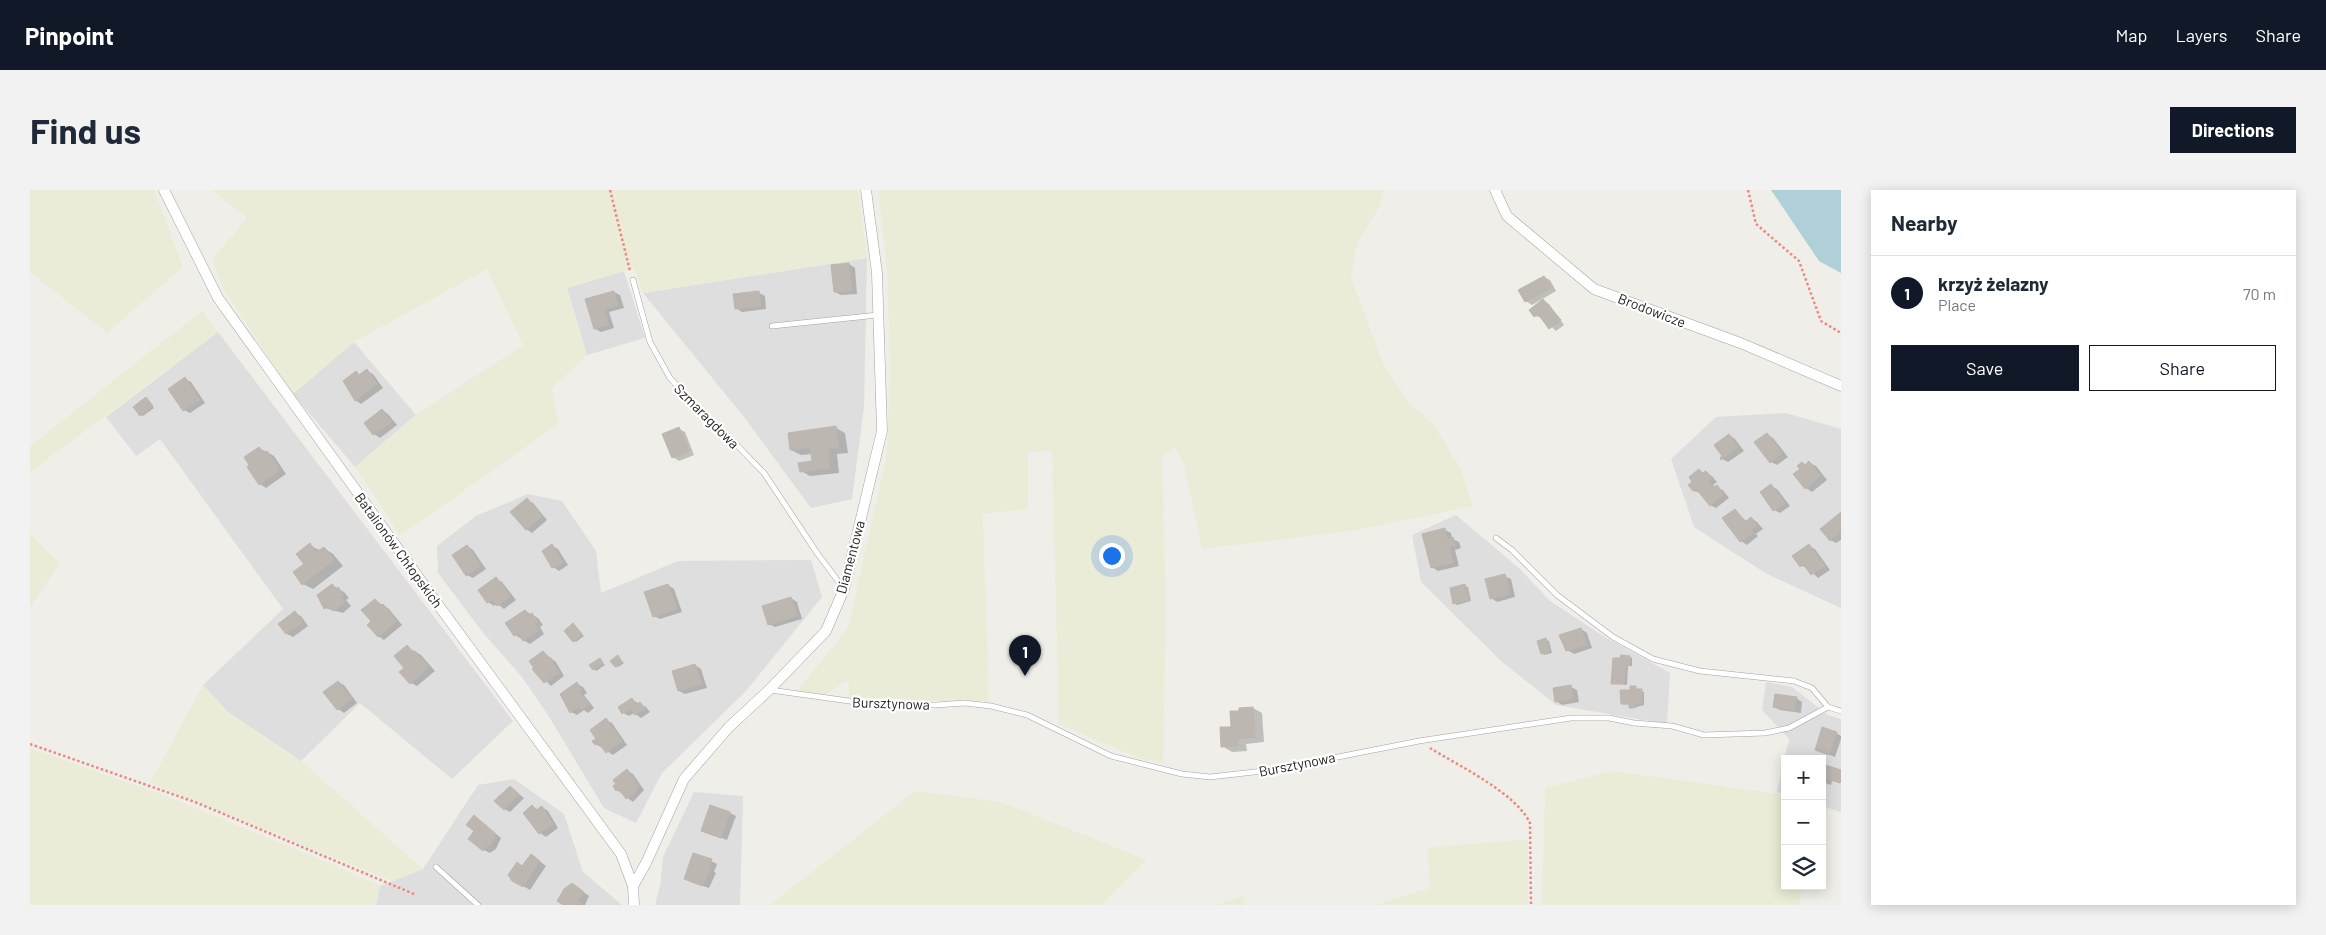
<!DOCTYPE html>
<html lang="en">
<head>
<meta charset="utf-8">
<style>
  :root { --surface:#fff; --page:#f2f2f3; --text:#1f2937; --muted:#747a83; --line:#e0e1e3; --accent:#111827 }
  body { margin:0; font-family:Barlow,sans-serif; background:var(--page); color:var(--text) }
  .controls { position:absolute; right:15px; bottom:15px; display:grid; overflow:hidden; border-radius:0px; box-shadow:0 2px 12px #0003 }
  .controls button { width:45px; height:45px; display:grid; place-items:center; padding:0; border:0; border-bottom:1px solid var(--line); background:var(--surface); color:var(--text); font:25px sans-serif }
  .you { position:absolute; left:1081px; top:365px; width:18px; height:18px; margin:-12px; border:4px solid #fff; border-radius:50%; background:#1a73e8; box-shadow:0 0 0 8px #1a73e833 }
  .badge { display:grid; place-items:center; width:32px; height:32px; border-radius:50%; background:var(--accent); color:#fff; font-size:16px; font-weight:700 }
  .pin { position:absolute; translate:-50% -41px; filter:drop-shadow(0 1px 2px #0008) }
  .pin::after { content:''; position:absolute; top:26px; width:18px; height:15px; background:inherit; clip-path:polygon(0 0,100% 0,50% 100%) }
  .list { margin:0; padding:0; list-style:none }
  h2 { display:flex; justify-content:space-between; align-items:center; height:65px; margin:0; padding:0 20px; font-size:21px }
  h2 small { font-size:16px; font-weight:400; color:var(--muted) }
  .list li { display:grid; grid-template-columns:32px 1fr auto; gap:15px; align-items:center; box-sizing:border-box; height:75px; padding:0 20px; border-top:1px solid var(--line) }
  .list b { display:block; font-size:19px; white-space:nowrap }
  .list p { margin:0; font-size:16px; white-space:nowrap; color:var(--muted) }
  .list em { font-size:16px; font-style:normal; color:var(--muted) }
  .actions { display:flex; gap:10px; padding:15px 20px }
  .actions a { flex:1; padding:11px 0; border:1px solid var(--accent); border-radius:0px; text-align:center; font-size:18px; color:var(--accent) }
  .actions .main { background:var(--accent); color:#fff }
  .icon { flex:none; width:28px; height:28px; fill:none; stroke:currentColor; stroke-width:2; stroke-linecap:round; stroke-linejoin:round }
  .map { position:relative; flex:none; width:1811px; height:715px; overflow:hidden; border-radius:0px }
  header { display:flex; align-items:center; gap:30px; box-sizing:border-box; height:70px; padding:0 25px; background:var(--accent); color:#fff }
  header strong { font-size:24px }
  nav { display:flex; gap:28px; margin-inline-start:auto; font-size:18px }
  .intro { display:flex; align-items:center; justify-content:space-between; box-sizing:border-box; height:120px; padding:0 30px }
  h1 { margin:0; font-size:35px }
  .button { padding:12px 22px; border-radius:0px; background:var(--accent); color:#fff; font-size:18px; font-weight:700 }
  main { display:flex; gap:30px; padding:0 30px }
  aside { flex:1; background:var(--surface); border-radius:0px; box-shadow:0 2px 12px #0003 }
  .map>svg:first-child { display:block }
  .residential { fill:#dfdede }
  .farmland { fill:#ebecd7 }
  .water { fill:#afd0d8 }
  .shadow { fill:#0003 }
  .building { fill:#bdb7b2; stroke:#c0b5ad }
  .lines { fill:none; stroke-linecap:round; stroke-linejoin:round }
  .service-casing { stroke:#a2a2a2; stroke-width:6 }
  .minor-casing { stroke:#a2a2a2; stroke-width:11 }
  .path { stroke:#e98981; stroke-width:2.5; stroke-dasharray:2.5 2.5; stroke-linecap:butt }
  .service { stroke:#fff; stroke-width:5 }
  .minor { stroke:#fff; stroke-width:10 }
  .labels { text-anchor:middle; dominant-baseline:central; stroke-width:4.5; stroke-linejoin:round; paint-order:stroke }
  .street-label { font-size:14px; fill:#212121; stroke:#fff }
</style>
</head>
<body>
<header>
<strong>Pinpoint</strong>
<nav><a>Map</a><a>Layers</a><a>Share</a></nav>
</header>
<div class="intro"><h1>Find us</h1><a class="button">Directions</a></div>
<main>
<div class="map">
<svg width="1811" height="715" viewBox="0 0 1811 715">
  <rect width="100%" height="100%" fill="#f0eee9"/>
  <path class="residential" d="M837,68L834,217L822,309L781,318L714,227L613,103Z
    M594,81L615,148L557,165L537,98Z
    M188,142L483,531L422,589L330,513L271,571L198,522L173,495L253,419L130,249L106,266L76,227Z
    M324,152L386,225L325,277L263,204Z
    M1756,223L1811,239V418L1737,384L1664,337L1641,269L1686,227Z
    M498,304L532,311L566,361L571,403L648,371L781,370L792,407L716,501L632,583L606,633L574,618L518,525L492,487L454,444L408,383L407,356L446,326Z
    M1426,325L1490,379L1519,410L1573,446L1640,483L1637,534L1526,515L1470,470L1391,392L1382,345Z
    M1736,492L1762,497L1798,525L1811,529V622L1792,616V569H1755V605L1747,602L1759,549L1732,520Z
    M484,589L534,624L553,682L592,715H346L350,696L393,679L448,595Z
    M664,602L713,606L710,715H625L630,696L633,667Z"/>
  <path class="farmland" d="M0,0H124L153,77L77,143L0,82Z
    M181,0H828L837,68L613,103L604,78L537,98L557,165L522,198L528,234L370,346L325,277L386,225L493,155L457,79L324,152L263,204L194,100L182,70L217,28Z
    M848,0H1354L1348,19L1327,54L1321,87L1353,173L1378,212L1405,236L1430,278L1443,316L1327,340L1172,359L1154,274L1145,257L1132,268L1136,417L1133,573L1108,568L1029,534L1022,261L998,262V319L953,324L959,511L819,510V494L816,491L794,506L767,501L818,438L857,263L860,180L857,75Z
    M172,121L188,142L0,282V256Z
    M0,344L30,373L0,417Z
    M173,495L198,522L271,571L393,679L362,691L120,593Z
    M0,558L139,607L311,678L350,696L346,715H0Z
    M1582,581L1755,605V696H1771L1770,715H1512L1515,598Z
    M885,601L971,612L1117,670L1072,715H740Z
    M1498,649V715H1345L1400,698L1397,658Z
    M1213,706L1215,715H1185Z"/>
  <path class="water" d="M1741,0H1811V83L1789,71Z"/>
  <path class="shadow" d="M819,74L825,78L827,104L811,105L805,102Z
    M1514,87L1520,90L1526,101L1502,115L1496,111Z
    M584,102L590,105L594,118L579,122L584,138L571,142L565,139L557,110Z
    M729,103L735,106L736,119L712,122L706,118Z
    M1513,111L1519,114L1534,135L1526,141L1513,128L1505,126Z
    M337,181L343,184L353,198L331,214L325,210L326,183L330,185Z
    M155,189L161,192L175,213L160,223L154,220Z
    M116,208L124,218L113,226L111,225Z
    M352,220L358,224L367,235L350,248L344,244L335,233Z
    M806,238L815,243L818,263L807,264L809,283L780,286L771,281L783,272L782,264L771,265L761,260Z
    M649,239L655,242L664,265L649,271L643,267Z
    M1737,244L1743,248L1758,267L1747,275L1741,272Z
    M1699,245L1705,249L1714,261L1698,272L1692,269Z
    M229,258L244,266L256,284L236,298L230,294Z
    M1780,273L1786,276L1797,290L1782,302L1776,298L1765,284Z
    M1669,281L1682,286L1687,292L1683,295L1686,298L1693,300L1699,308L1686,318L1680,315L1671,303L1664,301V292Z
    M1741,296L1747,299L1760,316L1750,323L1744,320Z
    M497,310L503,313L517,330L502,343L496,339Z
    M1705,320L1717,332L1721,328L1727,332L1733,339L1726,344L1728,346L1717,355L1711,351Z
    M1811,324V350L1806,353L1800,350Z
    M1415,340L1421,343L1422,349L1429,352L1431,358L1425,360L1429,376L1408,381L1402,377Z
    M280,355L289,360L294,358L303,364L313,376L283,399L273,394Z
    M437,356L443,360L456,379L443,388L437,385Z
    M522,356L528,359L538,375L529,381L523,377Z
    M1779,356L1785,359L1800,380L1788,388L1778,378L1771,376Z
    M1474,386L1481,389L1485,407L1467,412L1461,408Z
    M466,389L472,392L486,410L474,419L467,414L464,416L458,412L450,401Z
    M302,395L314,402L319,408L316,410L321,416L313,423L295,418L289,405Z
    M638,395L644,399L652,422L630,429L624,426Z
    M1435,396L1438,397L1441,411L1427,415L1424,413Z
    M761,408L767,412L772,429L745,437L739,434Z
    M345,410L359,419L372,435L354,450L348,446L343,432Z
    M495,421L508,428L513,435L510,437L514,444L500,454L485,445Z
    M265,423L271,426L278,436L263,447L257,444L250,434Z
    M543,435L554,446L546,452L543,451Z
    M1551,439L1557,443L1562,458L1544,464L1537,460Z
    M1516,450L1519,451L1522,463L1514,465L1512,463Z
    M377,457L391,465L405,481L387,496L381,493L375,478Z
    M513,462L526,472L534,486L521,496L504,479Z
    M588,467L594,473L588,477L585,476Z
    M1600,467L1602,468V476H1598L1597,495L1583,493Z
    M570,469L575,475L566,481L564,479Z
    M665,475L671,479L677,498L655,504L649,501Z
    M308,492L314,495L327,513L314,523L308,519Z
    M547,494L553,497L557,503L554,505L564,518L558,523L554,520L547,525L541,522Z
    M1541,497L1547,500L1549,512L1532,515L1526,511Z
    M1605,497L1608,500L1614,502V515L1603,518L1601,515L1592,514Z
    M1766,508L1772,512L1771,523L1750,520L1744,517Z
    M602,510L616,517L620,522L611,528L604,523L599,526L593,523Z
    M1223,518L1232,523L1234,552L1216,554L1217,561L1202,562L1192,556L1211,522Z
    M576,530L582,533L597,555L583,565L566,554Z
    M1806,543L1811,546V549L1805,567L1786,560Z
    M1792,575L1811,581V593L1802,591L1801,595L1792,592Z
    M597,581L603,584L614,600L603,612L587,600Z
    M480,597L494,608L480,622L474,619Z
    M503,617L508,620L512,617L518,621L528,638L516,647L510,643L494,623Z
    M700,623L706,626L697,650L673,641Z
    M444,626L471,648L466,659L460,663L454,660L446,641Z
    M507,669L516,676L500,700L483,690L493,677Z
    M681,671L687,674L684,682L686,683L679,698L661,692Z
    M548,698L559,706L555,715H537Z"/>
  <path class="building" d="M819,73L822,101L804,102L801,75Z
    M1514,86L1521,98L1495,112L1488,100Z
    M584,101L588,115L574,119L579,135L564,139L555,109Z
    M729,101L731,116L705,119L703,104Z
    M1513,109L1531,130L1519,139L1508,124L1504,127L1499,120Z
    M337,179L347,194L325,211L313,191L326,181L329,185Z
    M155,187L170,210L153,221L138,199Z
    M116,207L123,216L110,226L103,217Z
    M352,219L362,232L343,245L334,233Z
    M806,236L809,258L798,259L800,278L770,282L768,273L782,271L780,258L760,260L758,243Z
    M649,237L659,261L642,268L632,244Z
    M1737,243L1752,263L1740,273L1724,252Z
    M1699,244L1708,257L1691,270L1690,268L1692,266L1684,255Z
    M229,257L234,264L237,261L250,280L229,295L217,277L219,275L214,267Z
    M1779,271L1791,286L1775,299L1763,284L1770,279L1767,276L1772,272L1775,275Z
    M1669,279L1672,283L1676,281L1682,288L1678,291L1683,298L1687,295L1694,304L1680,316L1666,299L1663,301L1658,295L1662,292L1659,287Z
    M1741,294L1755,313L1743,321L1730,302Z
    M497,308L512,326L496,340L480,322Z
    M1705,319L1715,332L1721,327L1727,335L1721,340L1723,343L1710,352L1692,328Z
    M1811,322V341L1800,351L1790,339Z
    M1415,338L1417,349L1423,347L1425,355L1419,357L1423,373L1401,378L1392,344Z
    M280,353L286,362L294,357L304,370L272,395L263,382L274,374L266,364Z
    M522,354L533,372L522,378L512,361Z
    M1779,354L1795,376L1781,385L1773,374L1770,377L1762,366Z
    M437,355L451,376L436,386L422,365Z
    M1475,384L1480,404L1460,409L1455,389Z
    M466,387L480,406L467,416L462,410L457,413L448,400Z
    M302,394L306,399L308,397L314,405L311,407L315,412L304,421L297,417L294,419L287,405Z
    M638,394L647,419L623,427L614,402Z
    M1435,394L1439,410L1423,414L1420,398Z
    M761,407L767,426L738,435L732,416Z
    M345,409L351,416L353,414L367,431L348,447L337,435L341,431L331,420Z
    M495,420L499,425L502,423L508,432L505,434L509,440L493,451L488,443L484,446L475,433Z
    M265,421L273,432L256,444L248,434Z
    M543,433L552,444L543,452L534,441Z
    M1551,438L1557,455L1536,461L1529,445Z
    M1516,448L1520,462L1511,464L1507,451Z
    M377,455L383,462L385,461L399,477L380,494L369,482L374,478L364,466Z
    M513,461L519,468L520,467L529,483L514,493L502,479L504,478L499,471Z
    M588,465L592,472L585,477L580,471Z
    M1591,465L1600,466L1599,476L1596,475L1594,494H1581L1583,468H1590Z
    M570,468L573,473L563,480L559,475Z
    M665,474L672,494L648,501L642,481Z
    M308,491L322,509L307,520L293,502Z
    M547,492L552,500L549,501L559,514L551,520L548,517L540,523L530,504Z
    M1541,495L1543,509L1525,512L1523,498Z
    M1600,496H1606V499H1612V514H1605V518H1599V514H1591L1590,500H1600Z
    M1745,504L1767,507L1765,521L1743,517Z
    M602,508L606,515L610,512L615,519L605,525L600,519L592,524L588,517Z
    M1223,517L1225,547L1207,549L1208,556L1191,557L1190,537H1201L1200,521H1209V518Z
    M576,528L592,551L576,563L569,553L565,555L562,551L566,549L560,540Z
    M1792,537L1807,542L1799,565L1785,560Z
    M1792,574L1811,580L1810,593L1796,588L1795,593L1792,592Z
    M597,579L609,596L604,604L596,609L589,599L586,601L583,596L586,594L583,590Z
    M480,596L489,604L474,620L464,611Z
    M502,615L506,620L512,616L523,634L509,644L493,623Z
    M680,615L700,622L691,648L671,641Z
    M444,625L466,644L460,656H457L453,661L438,649L444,641L436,635Z
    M663,663L682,669L679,678H681L672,696L654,689Z
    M501,664L510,671L493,697L482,691L478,685L487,672L492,676Z
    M542,693L554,702L548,710L552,715H533L527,711L534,699Z"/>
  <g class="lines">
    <g class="service-casing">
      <path id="service" d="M603,90L620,152L640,188L673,225L696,244L734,283L787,363L814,399
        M742,136L848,125
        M1466,348L1482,360L1527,405L1583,447L1623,469L1670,481L1764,491L1782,498L1798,517L1811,521
        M740,500L841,514L906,515L934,513L961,516L997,525L1081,566L1152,584L1180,587L1242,580L1389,551L1541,528H1579L1604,533L1642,536L1674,545L1735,543L1759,538L1798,517
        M406,677L448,715"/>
    </g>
    <g class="minor-casing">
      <path id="minor" d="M134,0L188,108L409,416L591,664L603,696L604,715
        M1465,0L1477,26L1564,99L1713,154L1811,196
        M603,696L616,673L654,589L699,537L739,500L796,441L814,399L852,241L847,83L836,0"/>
    </g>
    <path class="path" d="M580,0L600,81
      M1718,0L1726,34L1769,71L1791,131L1811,143
      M0,554L165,612L384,704
      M1400,558C1429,576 1486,603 1500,633L1501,715"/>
    <use href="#service" class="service"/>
    <use href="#minor" class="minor"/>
  </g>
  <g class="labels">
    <g class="street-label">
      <text transform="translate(1622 120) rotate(21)">Brodowicze</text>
      <text transform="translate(677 226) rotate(45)">Szmaragdowa</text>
      <text transform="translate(369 360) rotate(54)">Batalionów Chłopskich</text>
      <text transform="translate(820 367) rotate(-75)">Diamentowa</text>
      <text transform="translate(861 513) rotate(2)">Bursztynowa</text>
      <text transform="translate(1267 574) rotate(-11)">Bursztynowa</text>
    </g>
  </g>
</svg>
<div class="controls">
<button>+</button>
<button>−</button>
<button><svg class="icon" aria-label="layers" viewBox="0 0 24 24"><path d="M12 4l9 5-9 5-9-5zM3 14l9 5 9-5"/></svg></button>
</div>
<div class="you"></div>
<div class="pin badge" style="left:995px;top:486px">1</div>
</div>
<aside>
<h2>Nearby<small></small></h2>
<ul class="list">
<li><span class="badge">1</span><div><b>krzyż żelazny</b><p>Place</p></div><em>70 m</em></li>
</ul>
<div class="actions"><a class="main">Save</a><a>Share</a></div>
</aside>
</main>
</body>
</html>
